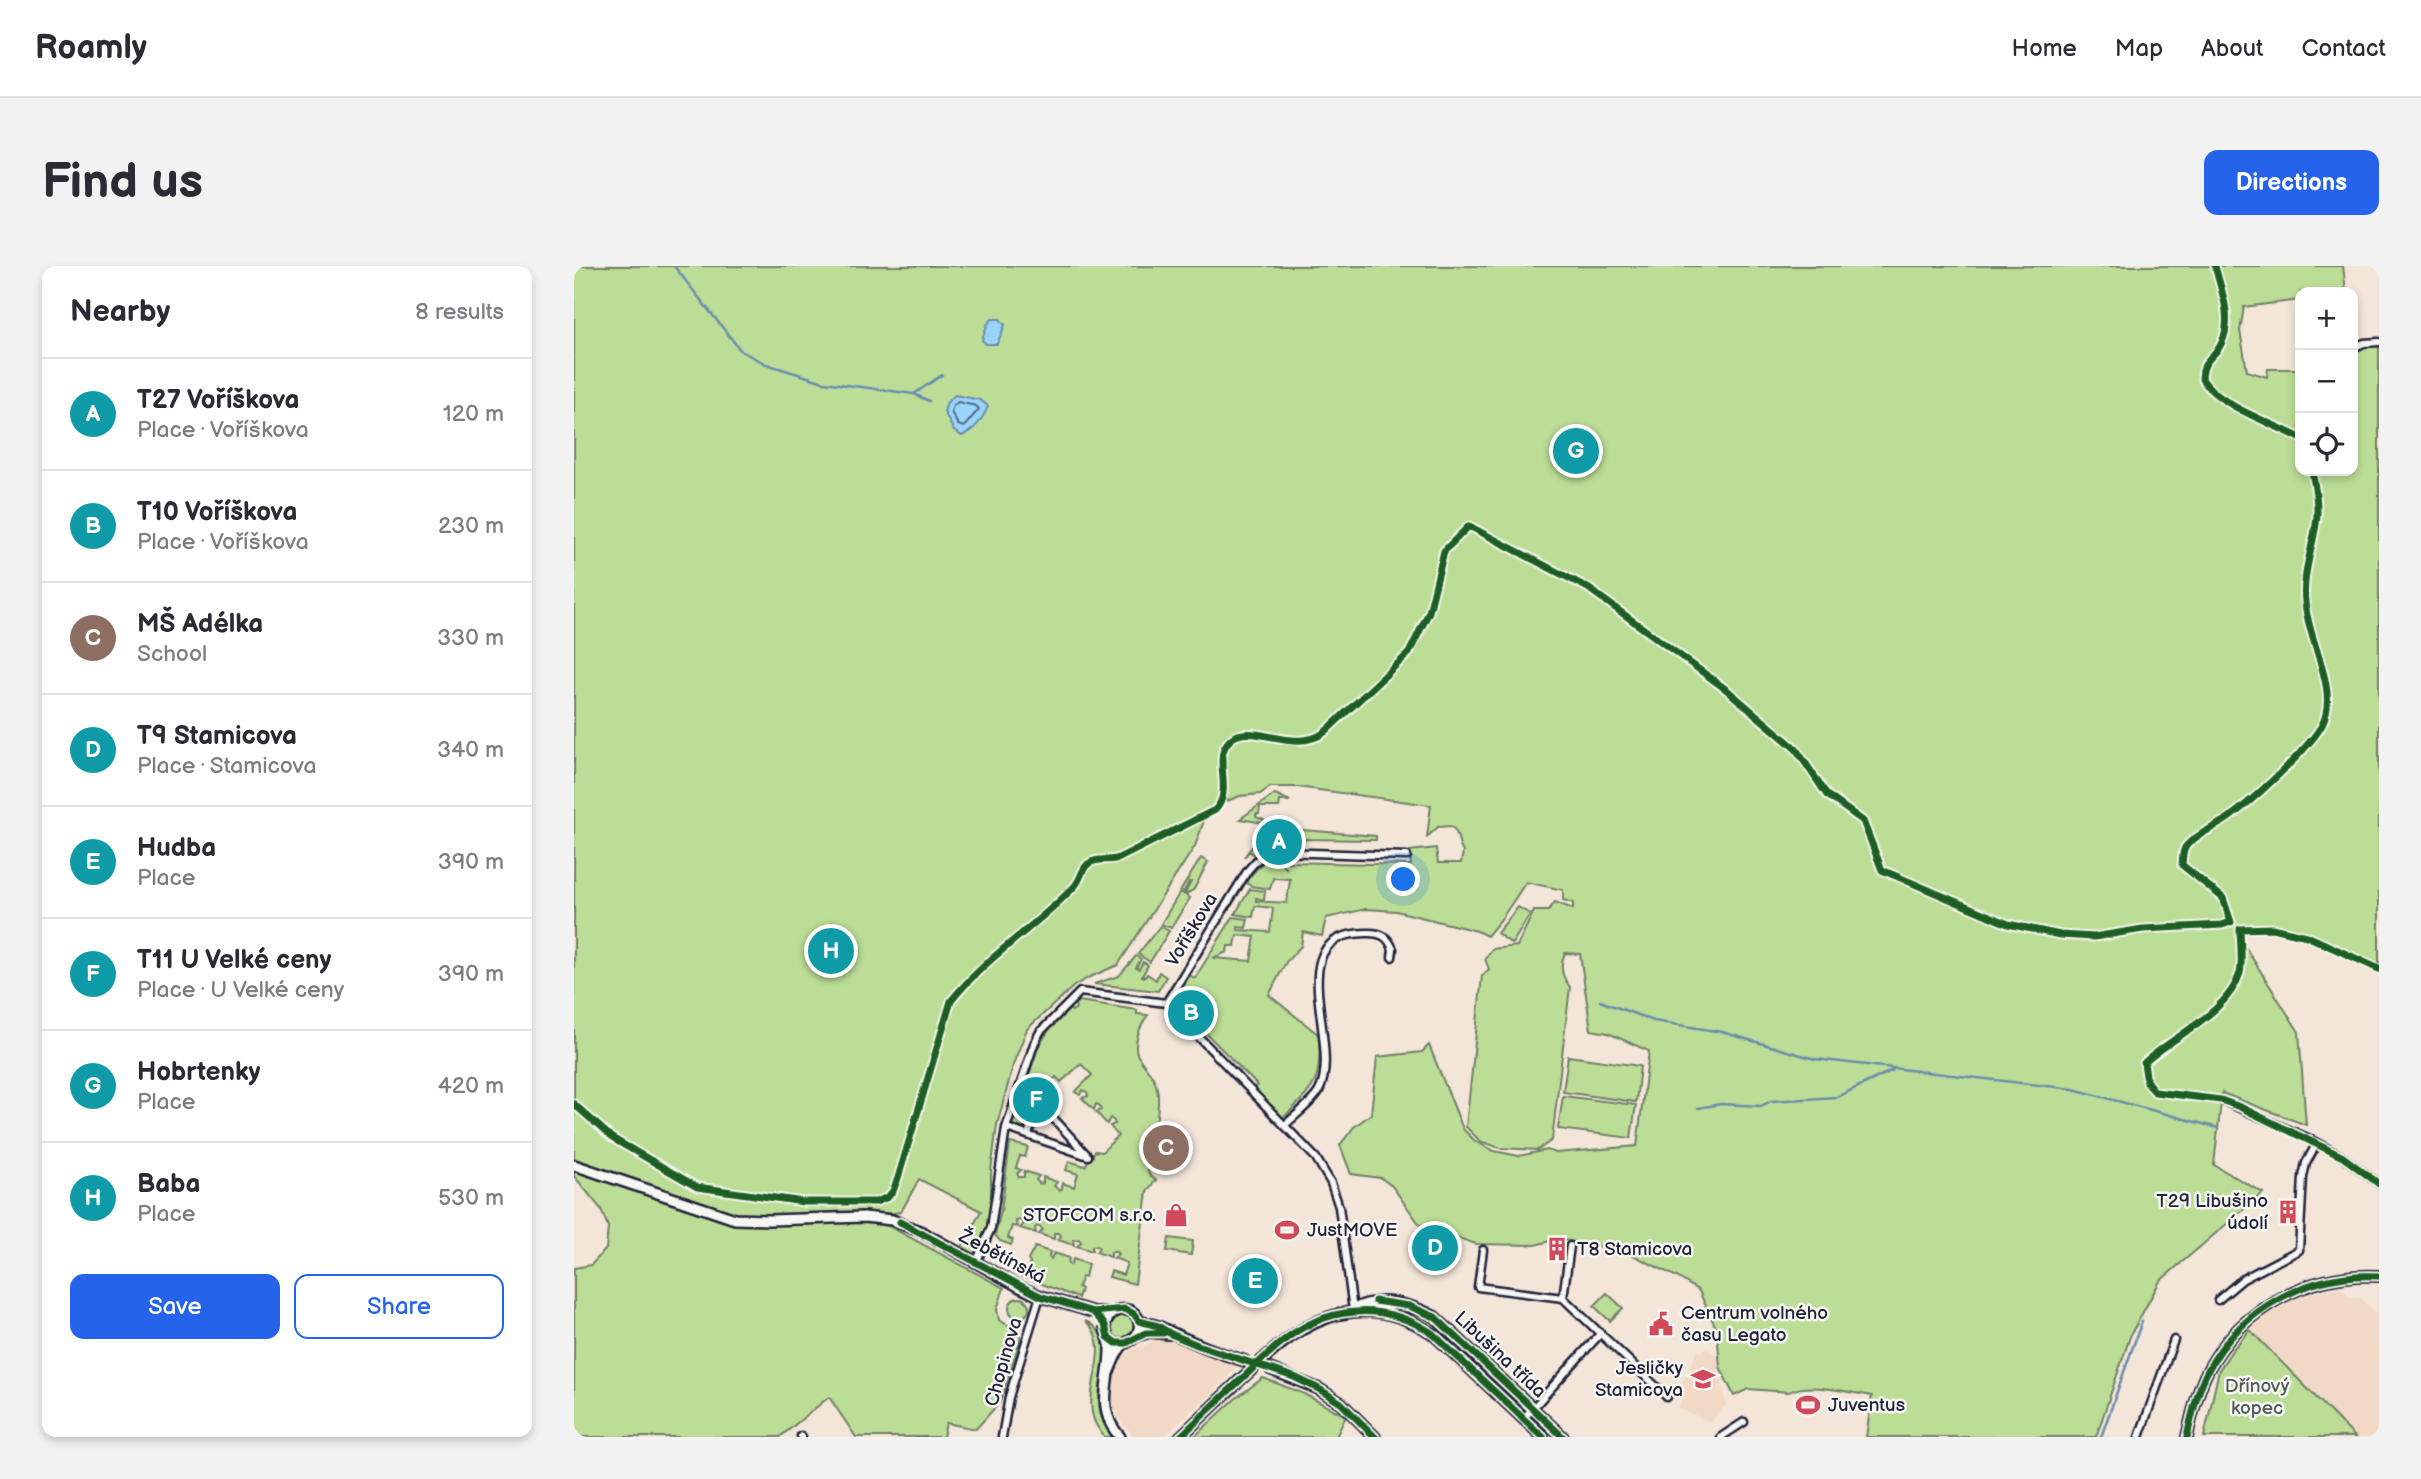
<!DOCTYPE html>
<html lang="en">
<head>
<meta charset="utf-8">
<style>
  :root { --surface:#fff; --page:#f2f2f3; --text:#2b2b33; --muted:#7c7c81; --line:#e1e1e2; --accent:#2563eb }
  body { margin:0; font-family:"Balsamiq Sans",sans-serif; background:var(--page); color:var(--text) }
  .controls { position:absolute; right:21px; top:21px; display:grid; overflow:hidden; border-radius:14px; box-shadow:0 4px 10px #0003 }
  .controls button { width:63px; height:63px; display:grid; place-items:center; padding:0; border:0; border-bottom:2px solid var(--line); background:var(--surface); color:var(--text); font:35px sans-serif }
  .you { position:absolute; left:830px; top:614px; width:24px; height:24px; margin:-18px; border:5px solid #fff; border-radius:50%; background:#1a73e8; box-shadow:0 0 0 10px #1a73e833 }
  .badge { display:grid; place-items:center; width:46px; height:46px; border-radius:50%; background:var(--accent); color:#fff; font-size:23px; font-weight:700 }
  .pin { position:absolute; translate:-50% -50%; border:4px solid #fff; box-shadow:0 2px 7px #0006 }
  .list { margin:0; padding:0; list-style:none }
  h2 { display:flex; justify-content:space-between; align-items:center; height:91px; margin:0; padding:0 28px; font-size:30px }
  h2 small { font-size:23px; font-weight:400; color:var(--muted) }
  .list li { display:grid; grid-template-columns:46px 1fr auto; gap:21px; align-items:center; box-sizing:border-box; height:112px; padding:0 28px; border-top:2px solid var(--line) }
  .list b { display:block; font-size:26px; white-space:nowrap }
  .list p { margin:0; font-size:23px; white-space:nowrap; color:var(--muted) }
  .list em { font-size:23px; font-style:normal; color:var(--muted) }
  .actions { display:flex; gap:14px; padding:21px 28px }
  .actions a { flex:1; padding:16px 0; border:2px solid var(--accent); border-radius:14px; text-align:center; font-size:24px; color:var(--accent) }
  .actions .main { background:var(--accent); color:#fff }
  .icon { flex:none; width:38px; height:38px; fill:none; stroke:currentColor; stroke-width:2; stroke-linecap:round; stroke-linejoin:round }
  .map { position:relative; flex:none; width:1805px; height:1171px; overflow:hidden; border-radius:14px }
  header { display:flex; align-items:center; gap:42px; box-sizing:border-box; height:98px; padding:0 35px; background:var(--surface); border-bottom:2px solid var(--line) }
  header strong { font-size:33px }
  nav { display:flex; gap:38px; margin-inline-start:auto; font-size:24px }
  .intro { display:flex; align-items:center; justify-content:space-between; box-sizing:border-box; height:168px; padding:0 42px }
  h1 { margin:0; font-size:49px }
  .button { padding:18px 32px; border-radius:14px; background:var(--accent); color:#fff; font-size:24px; font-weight:700 }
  main { display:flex; gap:42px; padding:0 42px }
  aside { flex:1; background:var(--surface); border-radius:14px; box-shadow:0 4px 10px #0003 }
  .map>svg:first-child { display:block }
  .built { fill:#f1d9c6 }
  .green { fill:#bcdd96; stroke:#6f8068; stroke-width:2; fill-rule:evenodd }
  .water { fill:#99d5fa; stroke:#698dae; stroke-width:2 }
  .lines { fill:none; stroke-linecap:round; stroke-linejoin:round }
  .shore { stroke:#526a87; stroke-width:2 }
  .stream { stroke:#698dae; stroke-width:2.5 }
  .street-casing { stroke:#22223b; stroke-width:11 }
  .secondary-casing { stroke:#22223b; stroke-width:14 }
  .street { stroke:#f6f6f2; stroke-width:6 }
  .secondary { stroke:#f6f6f2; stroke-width:9 }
  .secondary-bridge-casing { stroke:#22223b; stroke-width:14; stroke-linecap:butt }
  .secondary-bridge { stroke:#f6f6f2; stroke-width:9 }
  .cycleway-casing { stroke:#f6f6f2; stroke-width:11 }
  .cycleway { stroke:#1b5e20; stroke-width:7 }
  .labels { text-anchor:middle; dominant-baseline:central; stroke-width:5; stroke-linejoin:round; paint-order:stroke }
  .street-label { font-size:19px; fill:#22223b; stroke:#f6f6f2 }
  .poi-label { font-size:19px; fill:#22223b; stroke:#f6f6f2; text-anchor:start }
  .park-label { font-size:19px; fill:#505a56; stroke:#f6f6f2 }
</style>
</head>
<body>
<header>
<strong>Roamly</strong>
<nav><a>Home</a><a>Map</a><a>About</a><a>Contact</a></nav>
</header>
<div class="intro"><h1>Find us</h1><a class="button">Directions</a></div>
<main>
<aside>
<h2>Nearby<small>8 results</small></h2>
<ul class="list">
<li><span class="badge" style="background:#0f9aa8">A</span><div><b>T27 Voříškova</b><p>Place · Voříškova</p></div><em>120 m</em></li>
<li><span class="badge" style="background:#0f9aa8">B</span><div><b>T10 Voříškova</b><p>Place · Voříškova</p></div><em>230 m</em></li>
<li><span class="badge" style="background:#8d6e63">C</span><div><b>MŠ Adélka</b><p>School</p></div><em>330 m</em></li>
<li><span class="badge" style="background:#0f9aa8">D</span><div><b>T9 Stamicova</b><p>Place · Stamicova</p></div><em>340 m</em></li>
<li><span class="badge" style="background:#0f9aa8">E</span><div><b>Hudba</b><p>Place</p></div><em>390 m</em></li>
<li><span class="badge" style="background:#0f9aa8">F</span><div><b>T11 U Velké ceny</b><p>Place · U Velké ceny</p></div><em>390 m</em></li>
<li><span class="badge" style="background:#0f9aa8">G</span><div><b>Hobrtenky</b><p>Place</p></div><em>420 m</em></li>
<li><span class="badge" style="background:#0f9aa8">H</span><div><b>Baba</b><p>Place</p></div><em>530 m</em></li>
</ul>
<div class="actions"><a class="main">Save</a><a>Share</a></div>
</aside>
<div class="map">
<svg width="1805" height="1171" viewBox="0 0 1805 1171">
  <rect width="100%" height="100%" fill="#f3e5d8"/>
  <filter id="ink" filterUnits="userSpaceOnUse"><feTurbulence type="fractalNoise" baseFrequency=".0143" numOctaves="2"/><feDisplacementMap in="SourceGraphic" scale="14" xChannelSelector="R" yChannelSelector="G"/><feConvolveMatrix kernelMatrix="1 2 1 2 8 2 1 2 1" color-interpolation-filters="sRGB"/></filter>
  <g filter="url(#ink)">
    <path class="built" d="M1765,1020L1775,1031L1787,1032L1805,1050V1169L1801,1171H1781L1676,1064L1692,1050L1713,1037L1729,1030Z
      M589,1071L664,1099L654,1111L589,1171H561L543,1151L536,1132L539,1109L549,1089Z
      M1131,1082L1143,1089L1152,1140L1136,1156L1104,1142L1109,1129L1104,1127L1124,1084L1129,1086Z"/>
    <path class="green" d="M0,0H1769L1772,26H1726V34L1670,41L1666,65L1673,105L1693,111L1694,103H1726V205H1779V82L1805,79V700C1779,685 1728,668 1698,664C1689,663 1679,665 1670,665L1668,676L1725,766L1732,859L1648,827L1640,899L1689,927L1586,1015L1557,1068L1522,1171H1292L1298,1130C1276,1127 1234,1115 1215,1126L1174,1123L1160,1130L1146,1101L1143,1064L1125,1025L1103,1011L1051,985L984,973L961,979L902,978L846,959L818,920L807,912L777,908L766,879L780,861L797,848L803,791L848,786L855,779L889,863L901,875L920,885L945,890L973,884L982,887L1063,880L1075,785L1034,767L1017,764L1006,688L991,687C985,699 988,711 996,721L978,874L964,884L926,882L906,875L892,861L908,710L915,703L911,693L918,683L943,680L960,645H974L981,636L999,643V637L989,634V624L952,616L928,652L913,670L903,665L822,645L792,643L752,652L748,670L729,666L727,680L712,696L695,729L745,769C748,820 740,821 706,855L677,825L683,819L620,755L625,750L617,742L606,752L592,737L611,707L621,712L659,651L674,653L672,662L664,661V664L696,666L699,642L681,640L679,651L661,648L676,623L691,625L690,634L682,632V635L713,637L716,613L699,612L696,623L677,620L671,616L689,596L700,592L713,603L701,592L711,590L714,596L837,599L836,585L862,582L864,597H887L889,586C883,577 886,567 877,560L864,561L853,571L857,539L723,521H696L686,528L666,530L653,535L632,549L621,580L544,699L516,711L500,720L453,763L440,796L423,859L417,905V951L401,988L388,981L407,945L345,913L327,946C312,949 298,946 284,946C239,948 192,954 148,945L0,894ZM663,669L681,671L677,695L639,692L653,686L654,680H661Z
      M701,528L716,535H706L705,541H686L685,548H682V551L690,554V557L666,553Z
      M714,563V581L708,582V574L703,573L702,582L690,585L681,590L676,585L670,591C681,575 694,564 714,563Z
      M716,563L802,570V574L723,573L722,582L716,581Z
      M627,592L634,596L620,623L613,628L611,627L617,616H615L610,626L607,624Z
      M606,626L616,632L597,662L587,658Z
      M944,641L956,648L938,678L923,667Z
      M586,660L595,665L576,696L564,688Z
      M562,690L567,693L562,702L565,703L569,696L574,699L568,710L571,711L573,708L582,714L585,706L592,711L584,725L520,718L545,710Z
      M505,735L563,744V748L574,749C567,758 558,778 564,790C573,806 582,808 584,829C585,854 578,881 574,906L577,911L582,914L573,925L561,1018L535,1011L537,1005L549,1009L553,997L540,992L544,988L542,986H537V991L522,986L525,982L523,980H518V985L503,980L507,976L505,973L499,974L500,979L484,974L487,970L485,967H480V973L465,968L469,964L464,960L461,962L462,967L446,962L450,958L446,954L442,955L443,961L438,960L434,972L439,974L437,979L426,975L421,969L427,945L436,877L454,881L451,891L446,890L442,902L447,904L443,908L445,911H450V905L465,910L462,914L466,918L469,917V911L483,916L480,920L485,924L488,923V917L500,921L504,908L492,904L495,895L511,900L521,885L528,886L544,870L536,860L541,858L540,855L536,852L533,858L522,846L527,844L525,839L522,838L520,844L508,832L514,830L513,826L509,824L506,829L501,826L518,809L507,798L487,816L482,811L473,819L471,835L463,828L457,834L464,842L458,849L454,860L447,863L438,860L464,782L474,765L496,743L498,745L502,742L501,738Z
      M994,790L1066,800L1062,836L989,826Z
      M989,830L1062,839L1057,872L984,863Z
      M0,904L160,958L195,959L290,956L311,958L430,1022L423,1043L425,1054L444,1065L447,1072L426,1136L402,1163L372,1157L369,1171H282L255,1131L206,1171H0V1002L17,999L32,983L34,961L27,943L0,910Z
      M595,972L619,975L617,989L593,985Z
      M461,981L476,986L475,991L477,993L480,987L495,992L494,998L497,999L499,993L514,998L511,1011H508L504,1021L507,1023L504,1032L447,1010L449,1005L452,1006L456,997L454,994Z
      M1033,1027L1049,1042L1036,1055L1020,1040Z
      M435 1042a10 10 0 1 1 20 0a10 10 0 1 1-20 0Z
      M829,1042C873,1055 913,1104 946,1135L945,1138H941L859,1062L827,1047Z
      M536 1060a12 12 0 1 1 24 0a12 12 0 1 1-24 0Z
      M511,1055C524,1060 530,1072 530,1086L532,1087C528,1118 516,1144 538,1171H530C526,1165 521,1159 519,1151C510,1120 540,1078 511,1055Z
      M1676,1064L1781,1171H1630L1645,1104L1659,1083Z
      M689,1112L728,1127L772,1150L762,1171H620L661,1133Z"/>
    <path class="water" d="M418,53H426L431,59L423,78H412L408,74L413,59Z
      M381,129L406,134L414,140C409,153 401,164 388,170L380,165L370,146L373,136Z"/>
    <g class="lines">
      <path class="shore" d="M384,136L402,140L405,143L390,161L384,159L377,146L379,140Z"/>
      <path class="stream" d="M100,0L167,85L192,98L250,116L340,128L368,109
        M342,129L355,135
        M1026,735L1080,755L1148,766L1241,793L1499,823L1644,862
        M1124,842L1147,838L1187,840L1197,835L1263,831L1319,804
        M1527,1171L1568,1055"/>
      <g class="street-casing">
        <path id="street" d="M1779,82L1790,77L1805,76
          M592,737L742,892L757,917L765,941L779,1044
          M592,737L674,604L684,593L705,586L833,590
          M1647,834L1734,872L1769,891L1805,918
          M711,859C719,851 740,835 745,825C770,777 701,665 795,667C808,667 814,671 819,683L818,691
          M432,862L436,863L514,890L469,841L461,847L454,869
          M909,984L904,1021L989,1032L1093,1131
          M402,997L417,962L432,862L460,778L466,766L506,726L592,737
          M989,1032L996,980
          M1644,1034L1669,1013L1725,984L1729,911L1732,897L1743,877
          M950,1152L1026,1068
          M227,1170L228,1171
          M428,1171L435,1131L466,1030
          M1147,1171L1170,1156
          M1565,1171L1600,1074"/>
      </g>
      <g class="secondary-casing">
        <path id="secondary" d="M0,899L161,953L195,954L290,951L318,954L348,966L446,1021L466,1030L519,1046H538
          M780,1043C807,1029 836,1038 861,1051L989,1171
          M565,1055C572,1058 580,1058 586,1061C614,1075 641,1086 671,1095
          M563,1070L575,1066L595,1068
          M693,1090C743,1044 799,1028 859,1068L969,1171
          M696,1103L745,1123L767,1137L801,1171
          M534,1107C538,1099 542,1084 550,1078C557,1074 563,1073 565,1063C569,1041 537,1035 531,1059C531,1067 536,1072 536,1080C537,1114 520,1142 546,1171
          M606,1171L665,1115
          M1613,1171C1617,1152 1625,1121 1634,1104C1668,1041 1736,1006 1805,1010"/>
      </g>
      <use href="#street" class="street"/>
      <use href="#secondary" class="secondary"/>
      <g class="secondary-bridge-casing">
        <path id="secondary-bridge" d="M665,1115L693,1090"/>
      </g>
      <use href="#secondary-bridge" class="secondary-bridge"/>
      <g class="cycleway-casing">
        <path id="cycleway" d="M1641,0C1647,24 1659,51 1648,76C1641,93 1629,90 1628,113C1646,141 1697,156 1726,172
          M1805,703L1733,670L1698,662L1666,663C1666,676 1669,694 1666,707C1654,747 1599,770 1570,797L1573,816L1581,826L1647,834L1666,841L1769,891L1805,918
          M0,838L38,872L123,921L230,936H302L314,931L319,925L324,912L377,735C412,691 461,661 500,621C507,614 507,604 514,598C523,591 535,596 545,592L641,544C661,524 636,491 657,473C678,455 720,489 751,466L835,387L855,346L870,285L895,260L1014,322L1153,424L1222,483L1253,529L1289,555L1308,604L1434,658L1486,669L1520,671L1569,663L1648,659L1657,656L1649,632L1608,599C1609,591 1608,584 1613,579C1623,568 1641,561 1653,553C1676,537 1735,483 1748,459C1766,424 1734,376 1731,336C1728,310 1738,284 1742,258C1745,240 1741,222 1738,205
          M326,956L466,1030L519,1046L551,1043L560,1048L565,1055L584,1060L597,1068L626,1080L720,1111L745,1123L767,1137L801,1171
          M801,1035L835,1040L861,1051L989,1171
          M519,1046L531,1059L534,1071L542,1077H552L572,1067H589
          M606,1171C628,1150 650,1129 673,1108C687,1095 701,1080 717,1069C761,1038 815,1038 859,1068L969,1171
          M1613,1171C1617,1152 1625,1121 1634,1104C1668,1041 1736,1006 1805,1010"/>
      </g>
      <use href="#cycleway" class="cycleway"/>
    </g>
  </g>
  <defs>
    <g id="building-bare" transform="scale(1.89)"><path d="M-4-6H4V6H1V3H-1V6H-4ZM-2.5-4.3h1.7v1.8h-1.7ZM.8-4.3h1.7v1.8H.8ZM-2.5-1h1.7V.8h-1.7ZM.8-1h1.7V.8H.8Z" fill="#d1495b" stroke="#f6f6f2" stroke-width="2.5" paint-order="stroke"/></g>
    <g id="shop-bare" transform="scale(1.89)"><path d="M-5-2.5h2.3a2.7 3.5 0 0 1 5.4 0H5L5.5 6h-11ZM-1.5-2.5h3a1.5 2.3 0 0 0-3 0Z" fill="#d1495b" stroke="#f6f6f2" stroke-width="2.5" paint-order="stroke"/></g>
    <g id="stadium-bare" transform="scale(1.89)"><path d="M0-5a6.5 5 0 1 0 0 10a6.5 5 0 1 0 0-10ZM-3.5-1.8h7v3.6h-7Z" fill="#d1495b" stroke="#f6f6f2" stroke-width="2.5" paint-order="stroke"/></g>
    <g id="civic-bare" transform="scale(1.89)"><path d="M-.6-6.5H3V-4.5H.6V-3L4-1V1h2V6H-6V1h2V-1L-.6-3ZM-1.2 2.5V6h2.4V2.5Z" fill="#d1495b" stroke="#f6f6f2" stroke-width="2.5" paint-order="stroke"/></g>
    <g id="school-bare" transform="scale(1.89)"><path d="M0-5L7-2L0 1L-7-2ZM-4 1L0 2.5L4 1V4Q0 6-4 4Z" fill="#d1495b" stroke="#f6f6f2" stroke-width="2.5" paint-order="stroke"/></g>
  </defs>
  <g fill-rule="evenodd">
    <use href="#building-bare" x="1714" y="946"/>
    <use href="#shop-bare" x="602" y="949"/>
    <use href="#stadium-bare" x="713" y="964"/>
    <use href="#building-bare" x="983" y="983"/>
    <use href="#civic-bare" x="1087" y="1058"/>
    <use href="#school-bare" x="1129" y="1113"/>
    <use href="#stadium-bare" x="1234" y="1139"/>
  </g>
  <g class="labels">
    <g class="street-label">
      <text transform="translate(618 664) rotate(-59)">Voříškova</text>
      <text transform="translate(428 991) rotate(28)">Žebětínská</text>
      <text transform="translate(926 1089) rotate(43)">Libušina třída</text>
      <text transform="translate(430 1096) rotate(-74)">Chopinova</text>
    </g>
    <g class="poi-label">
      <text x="1694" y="935" text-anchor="end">T29 Libušino<tspan x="1694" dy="22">údolí</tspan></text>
      <text x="582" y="949" text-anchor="end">STOFCOM s.r.o.</text>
      <text x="733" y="964">JustMOVE</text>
      <text x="1003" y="983">T8 Stamicova</text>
      <text x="1107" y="1047">Centrum volného<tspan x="1107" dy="22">času Legato</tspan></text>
      <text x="1109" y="1102" text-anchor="end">Jesličky<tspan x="1109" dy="22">Stamicova</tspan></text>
      <text x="1254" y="1139">Juventus</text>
    </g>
    <g class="park-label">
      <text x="1683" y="1120">Dřínový<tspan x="1683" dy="22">kopec</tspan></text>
    </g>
  </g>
</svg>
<div class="controls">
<button>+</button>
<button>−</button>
<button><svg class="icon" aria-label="locate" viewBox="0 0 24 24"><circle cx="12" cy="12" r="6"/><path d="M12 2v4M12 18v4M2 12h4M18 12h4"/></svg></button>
</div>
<div class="you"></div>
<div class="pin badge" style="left:705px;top:576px;background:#0f9aa8">A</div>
<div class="pin badge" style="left:617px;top:747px;background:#0f9aa8">B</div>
<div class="pin badge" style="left:592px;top:882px;background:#8d6e63">C</div>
<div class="pin badge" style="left:861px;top:982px;background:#0f9aa8">D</div>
<div class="pin badge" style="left:681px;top:1015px;background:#0f9aa8">E</div>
<div class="pin badge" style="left:462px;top:834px;background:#0f9aa8">F</div>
<div class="pin badge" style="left:1002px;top:185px;background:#0f9aa8">G</div>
<div class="pin badge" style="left:257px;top:685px;background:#0f9aa8">H</div>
</div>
</main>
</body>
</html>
